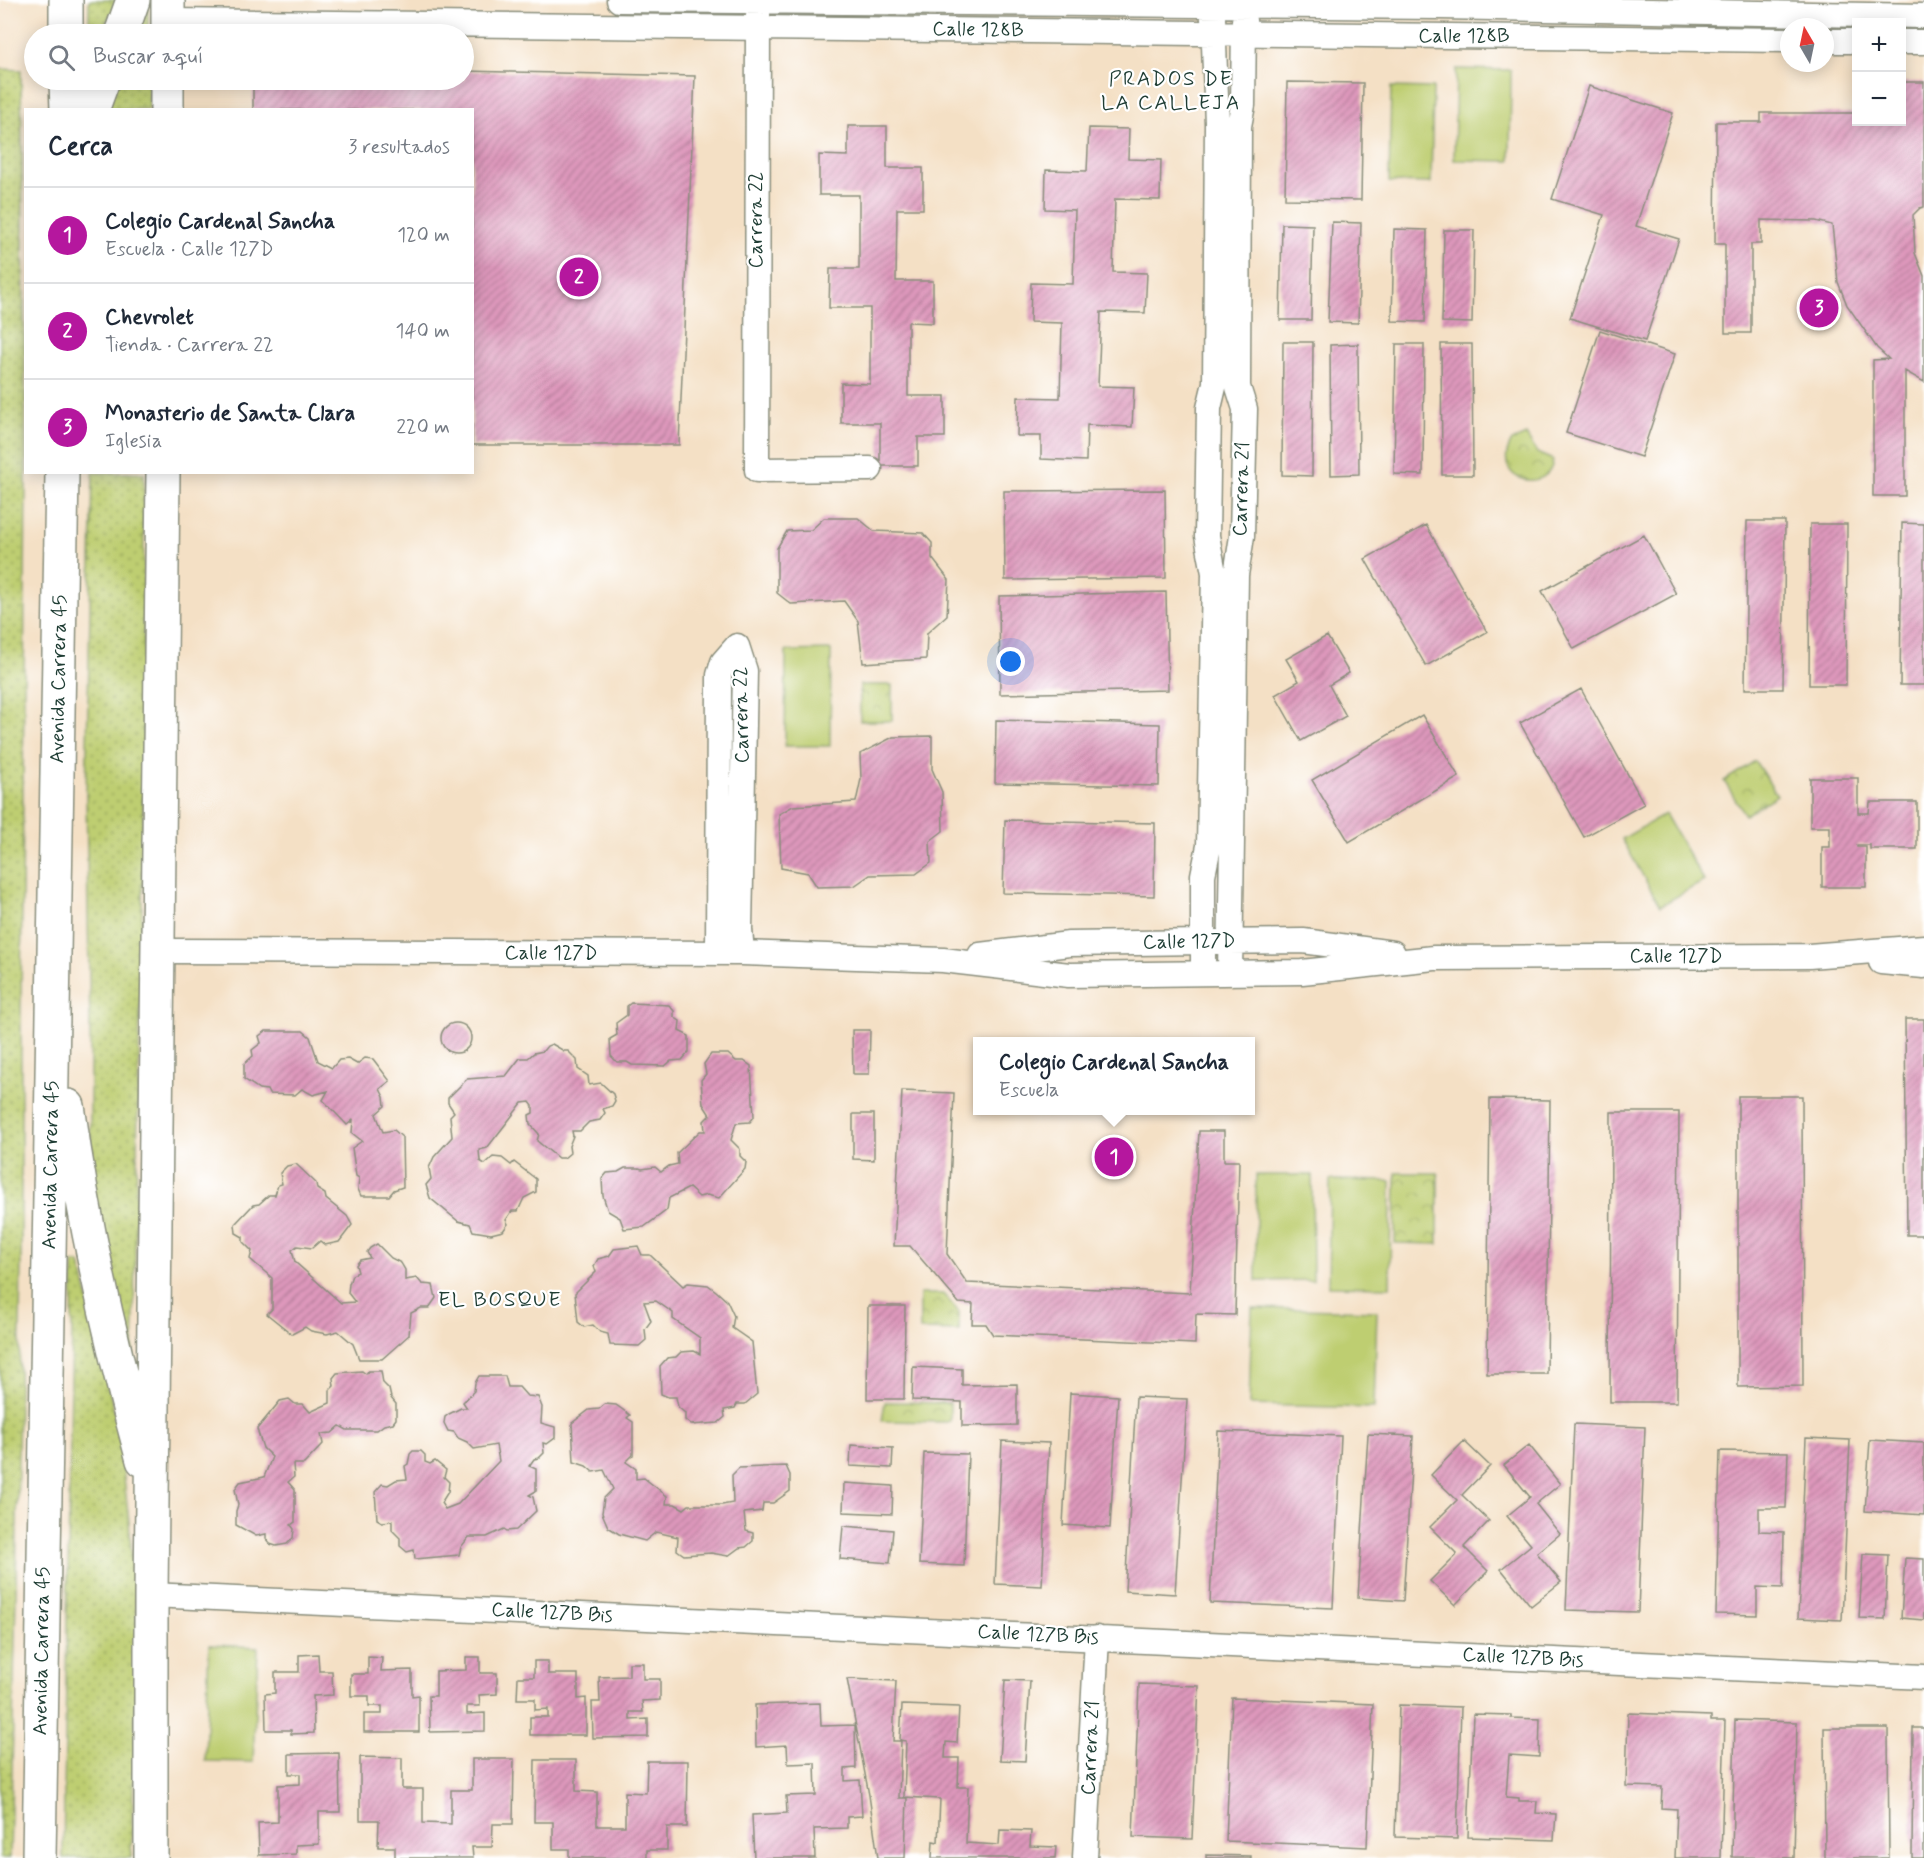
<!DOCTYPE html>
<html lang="es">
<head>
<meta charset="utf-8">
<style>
  :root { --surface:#fff; --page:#f6f6f7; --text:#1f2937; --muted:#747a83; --line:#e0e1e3; --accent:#b5179e }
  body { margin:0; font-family:Mynerve,sans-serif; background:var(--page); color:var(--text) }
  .controls { position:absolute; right:18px; top:18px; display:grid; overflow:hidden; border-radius:0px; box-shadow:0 3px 15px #0003 }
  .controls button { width:54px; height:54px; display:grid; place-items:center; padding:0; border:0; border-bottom:2px solid var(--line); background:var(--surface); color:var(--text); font:30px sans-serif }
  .compass { position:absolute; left:1780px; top:18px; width:54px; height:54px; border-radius:50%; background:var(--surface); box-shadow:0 3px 15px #0003; rotate:351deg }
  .you { position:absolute; left:1011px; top:662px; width:21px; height:21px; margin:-15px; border:4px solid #fff; border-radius:50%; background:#1a73e8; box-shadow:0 0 0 9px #1a73e833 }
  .badge { display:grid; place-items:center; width:39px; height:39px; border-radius:50%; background:var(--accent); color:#fff; font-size:20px; font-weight:700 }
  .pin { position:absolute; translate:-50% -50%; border:3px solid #fff; box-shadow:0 2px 6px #0006 }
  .popup { position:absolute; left:973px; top:1037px; width:282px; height:78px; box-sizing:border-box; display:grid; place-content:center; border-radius:0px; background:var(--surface); filter:drop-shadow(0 2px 4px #0005); font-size:20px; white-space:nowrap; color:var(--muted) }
  .popup b { font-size:22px; color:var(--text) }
  .popup::after { content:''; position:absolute; left:50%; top:100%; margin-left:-12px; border:12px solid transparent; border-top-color:var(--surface) }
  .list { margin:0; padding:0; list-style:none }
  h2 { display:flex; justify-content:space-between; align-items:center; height:78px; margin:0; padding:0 24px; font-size:26px }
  h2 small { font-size:20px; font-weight:400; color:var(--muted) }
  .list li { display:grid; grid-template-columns:39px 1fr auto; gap:18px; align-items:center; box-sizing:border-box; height:96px; padding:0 24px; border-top:2px solid var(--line) }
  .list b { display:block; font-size:22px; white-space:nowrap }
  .list p { margin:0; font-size:20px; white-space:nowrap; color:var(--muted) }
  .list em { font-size:20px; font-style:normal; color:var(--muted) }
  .icon { flex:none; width:33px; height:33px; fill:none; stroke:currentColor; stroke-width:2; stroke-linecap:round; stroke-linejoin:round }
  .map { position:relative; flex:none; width:1924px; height:1858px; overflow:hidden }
  .search { position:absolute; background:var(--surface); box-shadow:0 3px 15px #0003; left:24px; top:24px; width:450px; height:66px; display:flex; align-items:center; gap:15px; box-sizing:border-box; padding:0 21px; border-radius:33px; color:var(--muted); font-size:22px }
  .panel { position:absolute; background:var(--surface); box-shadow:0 3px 15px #0003; left:24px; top:108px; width:450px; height:366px; border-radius:0px }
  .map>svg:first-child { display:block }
  .grass { fill:url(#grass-dots); stroke:#6e8652; stroke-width:1.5 }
  .park { fill:url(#park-crowns); stroke:#6e8652; stroke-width:1.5 }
  .pitch { fill:#bece71; stroke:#6e8652; stroke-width:1.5 }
  .building { fill:url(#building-hatch) }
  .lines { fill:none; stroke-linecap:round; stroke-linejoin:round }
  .minor-casing { stroke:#8a8e7c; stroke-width:27 }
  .trunk-casing { stroke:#8a8e7c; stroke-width:36 }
  .minor { stroke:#fff; stroke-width:24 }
  .trunk { stroke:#fff; stroke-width:33 }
  .labels { text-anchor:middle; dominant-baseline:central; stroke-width:4.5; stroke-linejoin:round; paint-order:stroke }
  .street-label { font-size:20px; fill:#1f3d34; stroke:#fff }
  .neighbourhood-label { font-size:21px; letter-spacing:1.5px; fill:#1f3d34; stroke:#fff }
</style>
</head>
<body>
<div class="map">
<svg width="1924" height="1858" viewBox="0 0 1924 1858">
  <defs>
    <pattern id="grass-dots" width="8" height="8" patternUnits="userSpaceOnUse" patternTransform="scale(1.5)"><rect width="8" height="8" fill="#bece71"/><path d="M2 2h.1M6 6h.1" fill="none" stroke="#9aa85e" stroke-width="1.8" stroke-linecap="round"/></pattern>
    <pattern id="park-crowns" width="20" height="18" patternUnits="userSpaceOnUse" patternTransform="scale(1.5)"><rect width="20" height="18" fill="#bece71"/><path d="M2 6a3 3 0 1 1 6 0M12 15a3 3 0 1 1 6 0" fill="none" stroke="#9aa85e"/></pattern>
    <pattern id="building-hatch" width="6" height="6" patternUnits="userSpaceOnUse" patternTransform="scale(1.5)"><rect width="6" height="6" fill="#de98bc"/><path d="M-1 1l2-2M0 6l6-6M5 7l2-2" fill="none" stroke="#b37d9a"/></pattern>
  </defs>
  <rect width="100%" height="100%" fill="#fff"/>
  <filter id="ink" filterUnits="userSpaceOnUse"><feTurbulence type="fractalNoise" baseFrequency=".0167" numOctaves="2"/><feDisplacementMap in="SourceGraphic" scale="12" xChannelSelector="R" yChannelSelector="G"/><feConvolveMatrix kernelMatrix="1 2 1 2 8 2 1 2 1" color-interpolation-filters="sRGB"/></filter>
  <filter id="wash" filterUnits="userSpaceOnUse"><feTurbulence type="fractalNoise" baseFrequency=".008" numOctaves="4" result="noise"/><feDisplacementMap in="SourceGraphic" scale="24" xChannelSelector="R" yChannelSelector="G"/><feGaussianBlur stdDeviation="1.35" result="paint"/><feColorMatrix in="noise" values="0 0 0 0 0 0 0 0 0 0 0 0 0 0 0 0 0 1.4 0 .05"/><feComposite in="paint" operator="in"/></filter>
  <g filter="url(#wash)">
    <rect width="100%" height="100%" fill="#f4e0c5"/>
    <path class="grass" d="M89,0H117L101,34H89Z
      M148,0V34H134Z
      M0,69L21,70L26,478L21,1005V1255L16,1594L10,1858H0Z
      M117,80H149V109L106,110Z
      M93,473H144L143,857L133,1359L90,1195V1030L86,794Z
      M73,1263H80L119,1433L129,1522L138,1634L131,1858H63Z"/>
    <path class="park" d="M1526,435L1537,453L1553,460C1550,495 1488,482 1512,441Z
      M860,685H892V721H860Z
      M1755,761L1777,795L1745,815L1724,781Z
      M1396,1173H1438V1244L1395,1243Z
      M920,1294H943L959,1312V1331L920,1330Z
      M885,1402L950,1403V1422L882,1421Z"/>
    <path class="pitch" d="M1456,69L1511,70L1510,161L1454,160Z
      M1391,87L1433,88L1431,183L1389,182Z
      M831,650L830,746H785L786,651Z
      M1665,814L1704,881L1660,906L1622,839Z
      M1256,1175H1312L1313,1280L1256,1281Z
      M1330,1180L1391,1181L1390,1287L1328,1286Z
      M1252,1308L1377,1311L1374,1408L1249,1405Z
      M209,1645L258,1647L253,1762L205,1761Z"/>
    <g id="blocks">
      <path class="building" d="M464,71L695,76L679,445H472V110H253V80H464Z
        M1287,82L1363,83L1361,200L1285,199Z
        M1902,82H1924V207L1920,208L1913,215L1915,253L1924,276V382L1905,371V496H1873V360L1889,359L1877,348L1847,305L1838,282L1832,225L1816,221L1761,220V244H1751V333H1725V244H1715L1716,122H1761V113H1856V122H1902Z
        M1589,86L1673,113L1636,226L1679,239L1645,341L1570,318L1604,215L1552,199Z
        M848,126H887V168H923V209H897L896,281H933V323L908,322V396H945V437H918V466H880V423H841V383L870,384V308H829L830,269H859V195H819V155L848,156Z
        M1089,128L1129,129L1128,159L1161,160L1160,200L1115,199L1113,272L1147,273L1145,313L1101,312L1098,386L1134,387L1132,427L1087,425L1086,461L1041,459V436H1017L1018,397L1060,398L1062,323L1030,322L1031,283L1073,284L1075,210L1045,209L1046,170L1087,171Z
        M1332,222L1361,223L1358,323L1328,322Z
        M1282,224L1313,225L1311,320H1280Z
        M1394,229L1427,230L1425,322L1392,321Z
        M1444,230H1474L1472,323L1442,322Z
        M1600,330L1675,354L1641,457L1566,433Z
        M1283,342H1313L1312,476L1282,475Z
        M1358,344L1359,474L1331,475L1330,345Z
        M1396,344H1424L1423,475L1394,474Z
        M1441,344H1472L1473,475H1442Z
        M1165,490L1166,578L1005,580L1004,491Z
        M824,518H858L874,531L923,533L932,543V558L949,580L947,615L927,633L926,659L863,663L858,621L844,601L791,604L777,593V548L787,531L811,530Z
        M1747,521H1785L1783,689H1745Z
        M1902,523L1924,524V685H1900Z
        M1810,524H1847L1846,685H1809Z
        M1426,525L1487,632L1426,666L1365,559Z
        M1644,535L1676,594L1574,649L1542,591Z
        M1166,592L1168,690L1000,694L999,596Z
        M1327,636L1349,673L1329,685L1346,716L1301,741L1275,695L1299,681L1286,659Z
        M1581,689L1644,804L1584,837L1520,723Z
        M1422,715L1459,777L1349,842L1312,780Z
        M996,720L1160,724L1159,786L995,783Z
        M932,736V769L942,792L943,831L930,841L931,863L916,874L870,875L854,886L817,887L808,873L781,868L779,814L793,806L856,802L861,779L860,754L893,737Z
        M1810,778H1858V813H1869L1870,802H1917V849H1870V845H1857V847H1866V887H1822V847H1830V827H1810Z
        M1005,820L1155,823L1154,896L1003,893Z
        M631,1003L669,1005L674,1011V1017L680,1021L679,1031L689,1036V1052L682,1060L671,1061L665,1066L632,1065L627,1062H617L611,1056L610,1039L617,1035L616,1023L627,1015V1006Z
        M1905,1019H1924V1235H1907Z
        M441 1038a15 15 0 1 1 30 0a15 15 0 1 1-30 0Z
        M852,1030H870L869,1074H853Z
        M266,1031H303L310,1037L318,1061L332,1068L339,1060L348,1059L357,1064L365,1058L373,1059L390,1081L380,1089L384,1097L385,1106L376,1114L383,1132L394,1130L402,1137L403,1187L394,1190L389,1196H361L358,1189L359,1178L356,1176L352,1148L362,1141L352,1133L353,1120L347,1125L323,1100L328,1091L313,1095L302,1089L295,1095L269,1094L267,1090L259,1089L244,1079V1064L253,1056L252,1050L261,1043L259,1036Z
        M552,1044L564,1051H568L577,1060L578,1069L588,1076L589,1085L601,1083L613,1094L615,1101L612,1106L603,1109L605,1113L600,1120L589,1122L580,1131H572L573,1136L569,1146L570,1153L564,1158H558L537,1141L539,1134L530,1124L529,1115L533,1113V1106L530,1102L522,1103L487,1148L479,1150L480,1161L485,1164L493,1157L502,1158L511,1165L514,1162L536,1179V1192L524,1198L518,1211H512L506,1220L508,1224L503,1231L491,1234L473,1231L470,1224L458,1221L430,1198L426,1185L431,1179L429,1168L434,1157L452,1137L450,1116L454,1112L448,1103V1098L467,1079L506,1076L520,1058H528L534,1053L543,1051L547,1046Z
        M711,1054H728L736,1061H744L751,1066L754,1117L750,1122L736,1123L731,1140L740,1149V1156L746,1162L745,1169L719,1198L707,1195L699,1197L689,1188L669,1198L667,1210L644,1227L624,1229L620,1218L608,1211L603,1196L602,1179L607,1173L618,1172L625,1168H639L642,1169L655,1167L661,1172L669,1166L678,1164L677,1153L700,1131H705L704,1121L710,1115L703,1104L701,1080L706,1074L704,1064Z
        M902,1091L954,1093L947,1254L967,1283L1190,1293L1199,1131H1224V1161H1239L1235,1315L1196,1314L1195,1344L993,1335L986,1324H972L973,1304L959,1303L910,1246H894Z
        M1738,1096H1802L1803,1386L1738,1387Z
        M1490,1099L1550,1100L1547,1374H1487Z
        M1611,1112H1679L1677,1402H1610Z
        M853,1114H874V1160L853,1159Z
        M296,1164L316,1183L317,1189L325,1194L326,1199L347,1216L352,1225L339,1242L325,1245L320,1241L312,1248L297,1246L292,1250L295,1262L341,1303L355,1302L348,1293L349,1284L352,1275L358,1272L356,1265L360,1260L370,1258L367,1252L370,1248L377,1244L391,1258L401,1263L405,1270V1280L417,1278L422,1284L433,1285L436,1298L429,1308H421L411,1313L409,1335L382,1359H359L353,1344L338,1331L327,1334L311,1331L305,1327L292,1334L267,1314L272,1309V1278L250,1259L252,1251L243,1242V1237L236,1233L235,1224L253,1205L259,1204L269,1195H275L278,1185L282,1184L280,1173L287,1166Z
        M638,1246L642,1255H650L683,1286L688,1283L708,1285L716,1291L727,1301L734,1316L732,1328L752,1342L757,1394L745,1404H737L735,1408L724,1410L725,1417L718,1423L691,1425L685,1420V1413L678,1407L676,1397H668L661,1394L660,1366L667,1358L676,1357L681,1352L694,1351L700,1354V1338L673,1319V1313L656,1301L644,1302L651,1321L645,1329L646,1340L639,1346L610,1345L608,1334L600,1332L593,1325L584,1327L578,1322L575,1293L596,1272L594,1266L598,1259L609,1256L614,1249Z
        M868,1306H905L904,1399H867Z
        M913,1367L962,1369V1385L1017,1384V1425L962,1426V1402L912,1400Z
        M362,1371L366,1374L368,1371H381L383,1383L389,1389L391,1398L396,1404V1419L393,1423L384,1425L377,1430H347L340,1426L332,1433L321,1434L323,1444L304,1464H293L294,1477L288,1482L295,1490V1522L291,1525L294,1529L293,1538L287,1544L276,1546L270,1544L266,1539V1534L256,1536L236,1525V1511L238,1505L235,1489L240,1482L264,1477L272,1457L263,1448L257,1429L280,1401L289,1399L295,1404H303L310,1412L330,1403V1390L334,1386L333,1378L337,1373Z
        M479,1376H505L508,1387H519L527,1396L538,1397L542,1407L541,1423L555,1427V1438L547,1444L543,1443L544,1453L539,1458L534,1459L529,1466L536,1469V1491L529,1495L533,1497L536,1511L516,1530L507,1531L504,1529L487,1537H469L461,1547L459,1555L415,1559L414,1550L407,1552L400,1546V1538L392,1530V1521L382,1522L377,1519L375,1492L382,1484L388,1485L396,1480L407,1479L405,1466L408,1464L410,1454L413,1451H421L425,1455V1462L430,1464L435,1461L446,1470L444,1477L449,1482L448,1492L441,1503L445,1509L458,1504L499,1461L496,1445L474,1449L467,1442L458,1438L454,1432L448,1431L444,1423L445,1417L449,1414L461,1408H467L463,1402L474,1391L475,1383Z
        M1070,1393L1118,1396L1110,1528L1063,1525Z
        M1136,1397L1187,1399L1175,1594L1125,1591Z
        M605,1404L616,1405L630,1415L627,1418L633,1422V1455L626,1462L636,1469V1479L644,1478L667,1496L666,1504H675L684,1509L689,1505H722L733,1503L732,1475L739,1468L786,1466L790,1475V1491L773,1503H763L762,1511L744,1513L746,1531L753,1533V1541L746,1547L739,1548L728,1556L711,1553L684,1555L677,1550L678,1537L656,1532L645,1541L619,1534L608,1527L602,1513L604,1498L613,1489L604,1470L593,1472L586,1466L574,1462L572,1423L589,1410L599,1409Z
        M1574,1424L1645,1427L1638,1612L1566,1610Z
        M1218,1431L1341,1436L1333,1608L1210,1603Z
        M1368,1434L1413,1436L1403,1601L1358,1598Z
        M1806,1438L1850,1440L1842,1620L1798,1618Z
        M1870,1440L1924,1443V1515L1865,1511Z
        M1002,1441L1049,1443L1042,1586L995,1584Z
        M1464,1441L1490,1466L1462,1495L1489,1521L1464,1547L1488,1571L1455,1605L1430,1581L1457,1554L1430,1527L1457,1500L1431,1475Z
        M851,1445L893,1448L892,1468L850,1466Z
        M1529,1445L1560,1484L1536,1504L1560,1534L1537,1553L1561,1582L1531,1606L1501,1569L1531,1545L1507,1516L1530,1497L1504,1465Z
        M1720,1451L1788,1452L1786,1508H1759V1531L1784,1532L1783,1588L1757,1587V1615L1716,1614Z
        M924,1453L968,1454L964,1566L919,1564Z
        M844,1483L893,1486L892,1514L843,1512Z
        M843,1526L893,1530L890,1563L840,1559Z
        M1863,1554L1888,1555L1885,1619L1859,1618Z
        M1905,1558L1924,1559V1620L1901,1618Z
        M318,1654L319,1671H332L333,1695L313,1696L314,1733L291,1734V1730H266L265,1694L275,1693V1672H299V1655Z
        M368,1657L382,1658L381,1671L412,1670V1696L419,1695V1732H364V1714H382V1706H369V1696H351V1674H368Z
        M466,1657H480V1673H497V1694L479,1695L480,1706H467V1714L485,1713V1731L430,1732L429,1696H436V1671L466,1670Z
        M534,1661H548V1674H578V1699L586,1698V1735H530V1717H548V1709L535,1710V1699H517L518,1677H534Z
        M629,1663H643V1679H660V1700L642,1701L643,1712H630V1720L648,1719V1737L593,1738L592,1702H600L599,1677L629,1676Z
        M847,1679L896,1681L893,1741H901L899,1798H907L905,1858H878L869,1795Z
        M1005,1680L1030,1681L1025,1761L1000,1760Z
        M1139,1684L1199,1686L1192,1839L1133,1837Z
        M1232,1698L1373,1704L1367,1847L1226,1841Z
        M820,1703L821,1726L855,1725L856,1768L845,1769V1781L860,1780L862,1816L847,1817V1828L814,1829L815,1858H754L752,1815L787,1813L786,1796L816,1795L815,1763L788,1764L787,1745L756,1747L755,1705Z
        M902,1705L959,1707L957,1743L946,1742L945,1758H959L958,1787H968L966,1843L999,1845L1000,1830L1031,1831L1030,1846L1056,1847L1055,1858H932L933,1841L938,1842L940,1799L904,1797L906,1741L900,1740Z
        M1399,1705L1461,1707L1457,1839L1395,1837Z
        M1628,1713L1711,1716V1721H1725L1721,1858H1675L1677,1809L1661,1808L1662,1787L1626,1786Z
        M1473,1714L1511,1715V1718L1540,1719L1539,1757L1509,1755L1506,1797L1519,1798V1801H1537L1536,1813L1556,1814L1554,1840L1468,1837Z
        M1735,1720L1797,1722L1794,1858L1732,1857Z
        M1824,1728H1888L1889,1858H1825Z
        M1913,1728H1924V1858H1912Z
        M339,1753L340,1812H319V1844L296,1845V1854L259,1855L258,1823L278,1822V1785L300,1784V1774H289V1754Z
        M360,1757L402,1758V1789H423V1823L451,1824V1790H472V1759H514L513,1824H493L492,1847H472L473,1858H395V1847H378L379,1820H360Z
        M535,1760H576V1791L597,1792V1826H625V1792L646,1793L647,1761H688L687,1827H667V1850H647V1858H569V1849H553V1822H534Z
        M1206,1855L1251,1856V1858H1206Z"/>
    </g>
  </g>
  <g filter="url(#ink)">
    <use href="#blocks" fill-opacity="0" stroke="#8a8e7c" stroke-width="1.5"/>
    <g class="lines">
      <g class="minor-casing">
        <path id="minor" d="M619,0L1440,7L1924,16
          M758,13L757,470L870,469
          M168,21L1789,40
          M1825,41H1856
          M1902,42H1924
          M159,951L742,953L943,960L1069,975L1302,972L1434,958L1809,956L1924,947
          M718,953L719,675L723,662L737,646L745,671L740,929L742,953
          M980,955L1069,944L1203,942L1303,941L1393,953
          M1881,962L1924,966
          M1203,973V875L1209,846L1214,573L1207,536L1209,408L1215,383L1217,124L1213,18
          M1230,973L1236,575L1242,536L1245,409L1238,387L1239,126L1243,105L1244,21
          M151,1595L1924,1677
          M1085,1858L1097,1638"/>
      </g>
      <g class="trunk-casing">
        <path id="trunk" d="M66,0V34
          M121,34L133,0
          M168,34V0
          M66,80L67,110
          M92,110L103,80
          M167,110V80
          M68,1106C84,1226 111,1344 143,1460
          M39,1858L62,472
          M151,1858V1595L163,472"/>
      </g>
      <use href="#minor" class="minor"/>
      <use href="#trunk" class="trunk"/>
    </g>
  </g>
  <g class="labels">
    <g class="street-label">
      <text transform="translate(978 30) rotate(1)">Calle 128B</text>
      <text x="1464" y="36">Calle 128B</text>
      <text transform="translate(756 220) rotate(-90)">Carrera 22</text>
      <text transform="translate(1242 489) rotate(-88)">Carrera 21</text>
      <text transform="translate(59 679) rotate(-89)">Avenida Carrera 45</text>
      <text transform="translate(742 715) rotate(-91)">Carrera 22</text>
      <text transform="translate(1189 942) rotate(-1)">Calle 127D</text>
      <text x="551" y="953">Calle 127D</text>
      <text x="1676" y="956">Calle 127D</text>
      <text transform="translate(51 1165) rotate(-89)">Avenida Carrera 45</text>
      <text transform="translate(552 1613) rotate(3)">Calle 127B Bis</text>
      <text transform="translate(1038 1635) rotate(3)">Calle 127B Bis</text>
      <text transform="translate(42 1651) rotate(-89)">Avenida Carrera 45</text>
      <text transform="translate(1523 1658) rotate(3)">Calle 127B Bis</text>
      <text transform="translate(1091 1748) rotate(-87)">Carrera 21</text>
    </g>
    <g class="neighbourhood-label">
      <text x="1171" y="79">PRADOS DE<tspan x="1171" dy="24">LA CALLEJA</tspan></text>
      <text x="500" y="1300">EL BOSQUE</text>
    </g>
  </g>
</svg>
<div class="controls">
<button>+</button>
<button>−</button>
</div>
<svg class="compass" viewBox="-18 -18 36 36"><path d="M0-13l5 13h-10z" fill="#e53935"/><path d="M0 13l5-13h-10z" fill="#747a83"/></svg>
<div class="you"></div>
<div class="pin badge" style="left:1114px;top:1157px">1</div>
<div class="popup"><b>Colegio Cardenal Sancha</b>Escuela</div>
<div class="pin badge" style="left:579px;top:277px">2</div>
<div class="pin badge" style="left:1819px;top:308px">3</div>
<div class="search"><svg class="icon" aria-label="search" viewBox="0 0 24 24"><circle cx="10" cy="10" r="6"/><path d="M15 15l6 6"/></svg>Buscar aquí</div>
<section class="panel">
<h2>Cerca<small>3 resultados</small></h2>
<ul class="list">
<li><span class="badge">1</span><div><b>Colegio Cardenal Sancha</b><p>Escuela · Calle 127D</p></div><em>120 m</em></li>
<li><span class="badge">2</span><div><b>Chevrolet</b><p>Tienda · Carrera 22</p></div><em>140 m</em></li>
<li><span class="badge">3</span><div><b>Monasterio de Santa Clara</b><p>Iglesia</p></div><em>220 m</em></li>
</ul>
</section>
</div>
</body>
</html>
